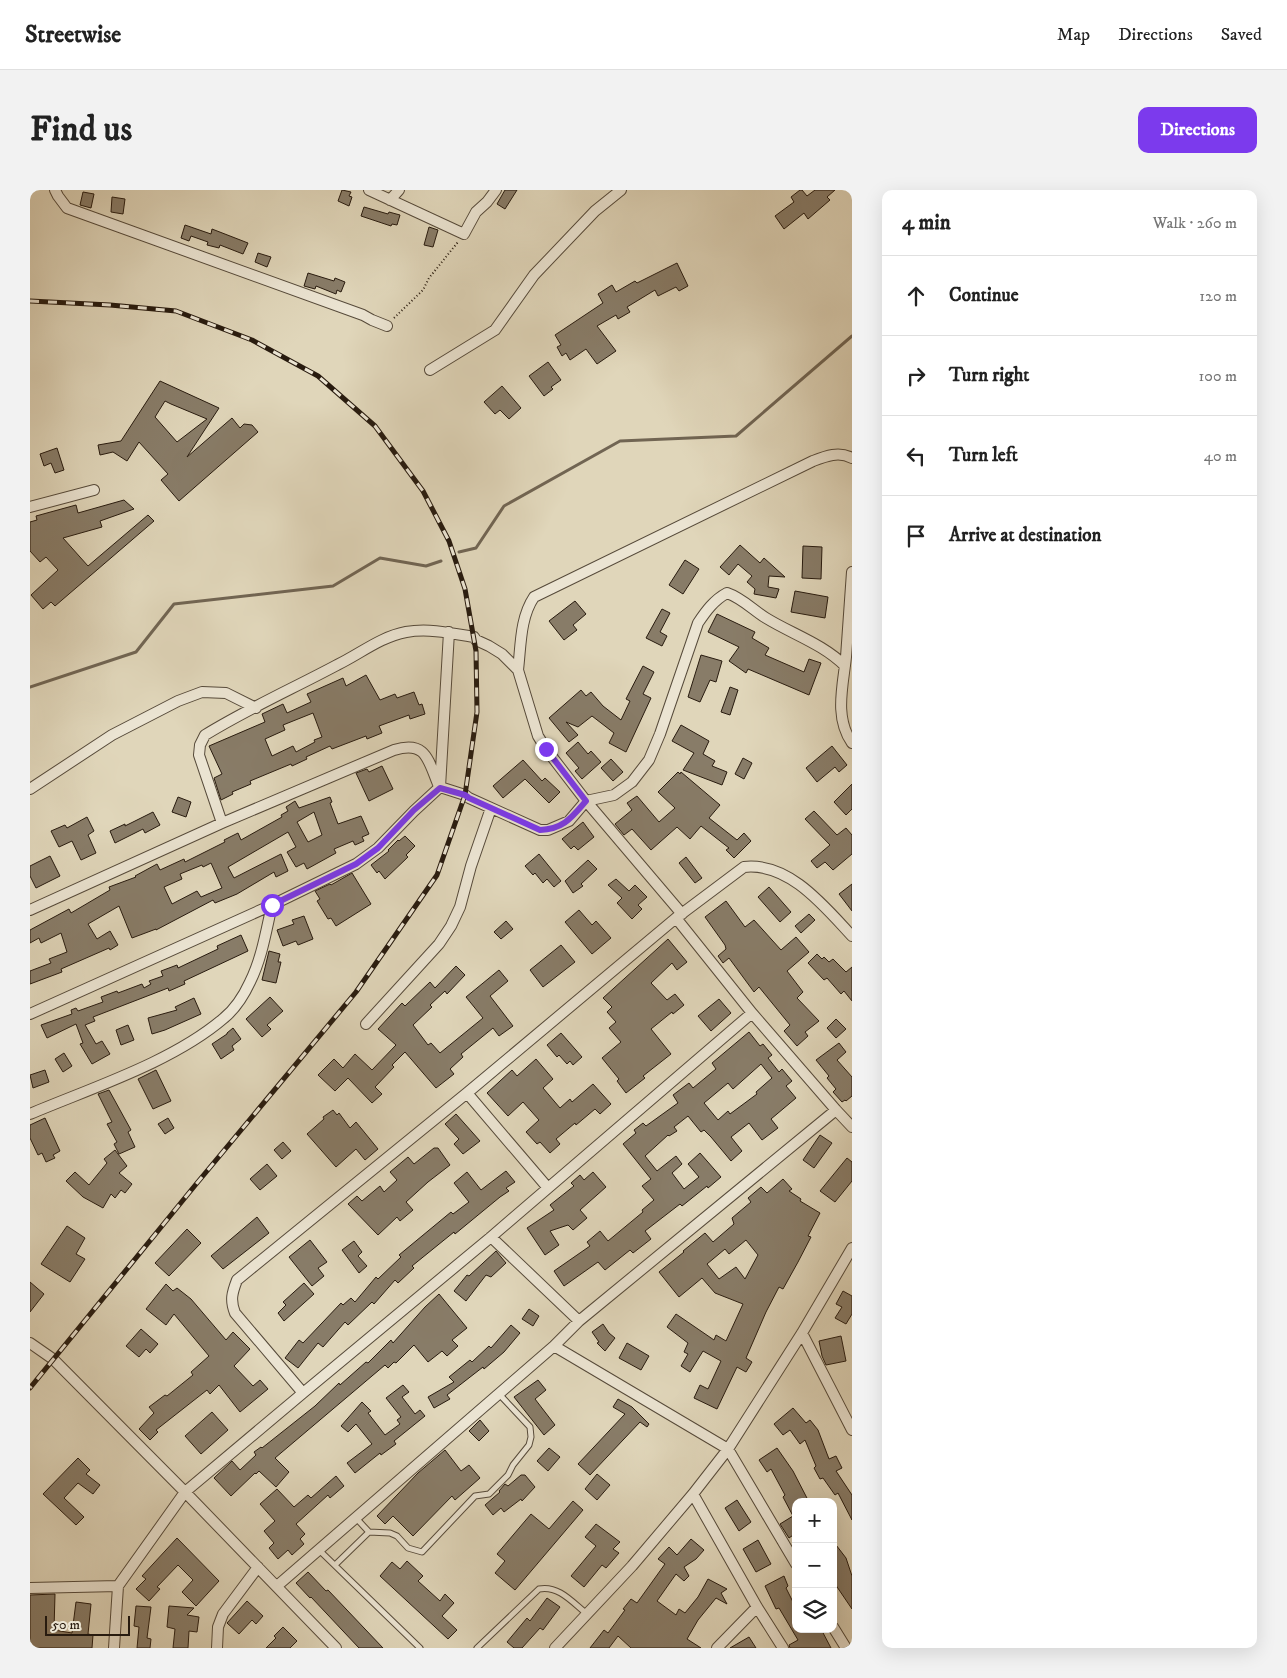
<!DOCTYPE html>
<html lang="en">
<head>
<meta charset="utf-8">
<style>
  :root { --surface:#fff; --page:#f2f2f2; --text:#222; --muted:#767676; --line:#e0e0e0; --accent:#7c3aed }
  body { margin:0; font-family:"IM FELL DW Pica",serif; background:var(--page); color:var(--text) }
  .controls { position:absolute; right:15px; bottom:15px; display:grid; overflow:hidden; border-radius:10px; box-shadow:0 5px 20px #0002 }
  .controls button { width:45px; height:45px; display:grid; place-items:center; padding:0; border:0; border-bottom:1px solid var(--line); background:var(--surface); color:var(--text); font:25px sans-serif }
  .scale { position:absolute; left:15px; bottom:12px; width:85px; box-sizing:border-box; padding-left:5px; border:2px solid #281b0f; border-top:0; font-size:14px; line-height:18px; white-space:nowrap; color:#281b0f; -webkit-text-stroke:4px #ebe4d2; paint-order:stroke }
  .stop { position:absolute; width:15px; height:15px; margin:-11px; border:4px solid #7c3aed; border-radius:50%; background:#fff }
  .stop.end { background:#7c3aed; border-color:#fff; box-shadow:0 1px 5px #0008 }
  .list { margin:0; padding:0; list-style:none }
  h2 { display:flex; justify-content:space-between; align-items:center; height:65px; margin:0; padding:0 20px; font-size:21px }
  h2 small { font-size:16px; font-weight:400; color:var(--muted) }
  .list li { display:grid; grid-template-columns:32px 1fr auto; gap:15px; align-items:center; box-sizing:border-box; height:80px; padding:0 20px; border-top:1px solid var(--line) }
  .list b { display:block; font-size:19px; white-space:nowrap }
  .list em { font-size:16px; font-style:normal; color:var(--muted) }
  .icon { flex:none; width:28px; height:28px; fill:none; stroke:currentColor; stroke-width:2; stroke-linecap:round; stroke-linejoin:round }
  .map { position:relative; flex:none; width:822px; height:1458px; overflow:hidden; border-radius:10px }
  header { display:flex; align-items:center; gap:30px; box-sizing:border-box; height:70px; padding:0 25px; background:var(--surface); border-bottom:1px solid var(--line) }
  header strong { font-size:24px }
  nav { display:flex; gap:28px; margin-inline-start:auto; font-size:18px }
  .intro { display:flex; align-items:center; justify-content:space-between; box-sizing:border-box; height:120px; padding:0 30px }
  h1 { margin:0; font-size:35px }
  .button { padding:12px 22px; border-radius:10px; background:var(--accent); color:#fff; font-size:18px; font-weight:700 }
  main { display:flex; gap:30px; padding:0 30px }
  aside { flex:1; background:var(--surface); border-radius:10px; box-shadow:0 5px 20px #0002 }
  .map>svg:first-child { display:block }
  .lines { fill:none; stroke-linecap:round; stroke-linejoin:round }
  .stream { stroke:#716553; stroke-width:3 }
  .building { fill:#887c68; stroke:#281b0f; fill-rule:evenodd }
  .service-casing { stroke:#564a3a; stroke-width:7 }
  .minor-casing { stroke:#564a3a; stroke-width:12 }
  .path { stroke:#281b0f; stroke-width:2; stroke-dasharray:1 2.5; stroke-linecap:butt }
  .service { stroke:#ebe4d2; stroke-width:5 }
  .minor { stroke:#ebe4d2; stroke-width:10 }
  .rail-casing { stroke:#281b0f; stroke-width:5 }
  .rail { stroke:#ebe4d2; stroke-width:3; stroke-dasharray:9; stroke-linecap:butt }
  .route { stroke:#7c3aed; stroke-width:6 }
</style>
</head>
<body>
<header>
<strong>Streetwise</strong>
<nav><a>Map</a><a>Directions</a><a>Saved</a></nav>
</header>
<div class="intro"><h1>Find us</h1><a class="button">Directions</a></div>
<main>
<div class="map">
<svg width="822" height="1458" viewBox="0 0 822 1458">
  <rect width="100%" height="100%" fill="#e0d6ba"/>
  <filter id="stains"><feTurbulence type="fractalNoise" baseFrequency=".004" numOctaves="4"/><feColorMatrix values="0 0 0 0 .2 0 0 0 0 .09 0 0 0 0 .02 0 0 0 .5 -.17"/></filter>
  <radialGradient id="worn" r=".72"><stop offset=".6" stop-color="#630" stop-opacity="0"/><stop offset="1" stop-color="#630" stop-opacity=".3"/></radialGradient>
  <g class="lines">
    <path class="stream" d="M429,362L446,358L474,316L590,251L706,246L822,146
      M0,497L106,462L144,414L303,396L350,368L396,376L411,371"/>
  </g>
  <path class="building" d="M312,0L321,2L319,6L322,7L319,16L308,11Z
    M475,0H487L475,19L467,14Z
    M770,0H772L777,6L785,0H805L797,7L800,10L778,29L774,23L754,39L745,26L764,12L761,7Z
    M53,2L64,4L61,18L50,15Z
    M82,7L95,9L93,24L81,22Z
    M334,17L358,24L359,22L370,25L367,35L362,34L361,36L331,26Z
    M155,35L181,44L182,39L218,53L213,64L190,55L189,58L177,55L178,52L161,46L159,51L151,48Z
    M399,37L408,40L403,57L394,55Z
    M228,63L241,67L237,77L225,72Z
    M647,73L658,96L649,101L646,97L628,106L625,100L597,117L600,122L588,129L586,125L567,136L586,161L567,174L556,159L540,170L536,163L532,166L527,157L531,155L525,145L573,113L568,104L582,95L586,102L605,91L607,93Z
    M278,83L304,91L305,88L315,92L311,102L307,100L306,104L286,96L285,99L274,96Z
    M518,172L531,190L521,197L523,199L514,206L499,186Z
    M130,191L189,218L157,267L202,228L210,238L214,234L222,235L228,242L149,311L131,290L138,284L109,252L97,271L83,262L70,265L68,255L91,251ZM135,211L141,214L177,229L147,252L125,227Z
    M472,196L491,218L479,229L470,220L465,224L454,212Z
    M27,258L34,280L25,283L21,273L14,276L10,264Z
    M94,310L104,319L70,331L72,337L33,348L58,376L118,325L124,331L25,416L21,412L13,419L1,405L28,380L16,367L10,372L0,361V332L7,330L6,326L46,315L48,323Z
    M710,355L730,373L734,368L755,387L739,386L738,397L749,399L746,408L724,404L725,399L717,392L722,386L708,374L699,385L690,377Z
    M773,356L792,357L791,389L772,388Z
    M655,370L669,379L653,404L639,395Z
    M765,401L798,407L795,428L761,422Z
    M545,411L556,424L543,435L547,440L534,450L519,431Z
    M632,419L640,423L630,442L637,446L632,456L616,448Z
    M687,424L725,442L722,448L739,458L735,465L774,482L779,469L791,473L779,505L718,479L716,483L699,471L709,457L678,442Z
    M671,465L692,471L686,492L680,490L670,512L658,507Z
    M613,476L624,482L613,504L621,508L596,562L579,553L584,543L562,526L548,537L536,532L548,545L539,552L519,528L551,500L556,506L561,502L573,516L591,530L600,511L596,509Z
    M336,485L350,510L365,504L367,508L384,502L389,515L392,514L395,524L380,529L379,525L349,536L352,543L337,549L336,546L302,559L300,556L276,567L277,569L262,576L261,574L220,591L221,594L202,602L203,604L191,610L184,588L192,584L179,556L235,532L232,524L253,514L257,523L281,512L277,504L313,488L316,496ZM283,523L292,547L284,550L285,552L266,562L263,556L242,566L235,549L255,540L253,535Z
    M700,497L708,500L700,525L691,522Z
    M651,535L679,551L673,564L685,571L682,576L697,582L692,595L653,580L664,563L642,551Z
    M548,552L558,564L561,561L571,572L552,589L545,581L549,578L536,563Z
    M802,556L817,575L809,582L805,577L787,592L776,578Z
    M713,568L722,573L714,589L705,584Z
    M581,569L593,582L583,591L571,578Z
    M493,570L512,591L515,588L530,602L519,613L495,589L473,608L463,596Z
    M352,576L363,599L339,611L326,583L337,579L339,582Z
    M648,582L650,584L651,582L690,615L679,628L707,650L714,643L721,651L704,668L696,660L699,658L671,636L660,649L647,637L621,660L602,639L594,645L585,634L602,620L597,613L607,606L629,632L645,618L628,602Z
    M822,594V619L816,625L804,612Z
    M148,607L161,612L156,627L142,622Z
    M300,607L302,612L300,613L308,634L331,626L339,644L332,647L334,651L325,655L323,651L304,659L306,663L277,679L274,673L266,677L257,662L266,657L258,642L198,677L204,688L251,664L258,681L246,687L244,682L207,704L185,713L183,710L126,740V739L102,748L89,716L58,734L67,749L80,741L88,755L80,760L79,758L31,779L32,782L0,794V781L21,773L19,769L37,762L31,743L11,753L9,748L0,753V740L39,719L41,723L80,700L79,697L106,687L105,686L127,674L130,680L154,669L155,672L195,652L194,650L208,643L211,650L252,627L251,625L258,621L256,617L265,611L269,618ZM284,622L292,645L278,652L267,632ZM181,673L192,698L171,707L167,701L142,714L134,697L152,689L150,684L172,675L173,677Z
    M784,621L807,645L816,638L822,645V664L803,680L795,672L787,678L781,671L800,655L775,629Z
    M123,622L130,635L115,643L113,639L85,653L80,641L95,634V636Z
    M57,627L64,641L58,645L66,663L51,670L42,651L29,657L21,641L35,635L37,638Z
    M553,632L564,647L548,660L544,656L541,659L532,649Z
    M375,646L385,656L376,665L378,667L355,689L349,681L347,683L341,675L359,661L358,660L368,650L369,651Z
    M509,664L531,691L524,697L517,689L513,693L505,683L503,685L495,676Z
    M20,666L30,686L6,698L0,686V676Z
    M656,667L672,688L665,693L649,673Z
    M558,670L567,679L551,694L553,696L543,703L535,691Z
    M322,683L341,714L306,736L301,728L298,729L287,711L290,709L285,701L300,694L301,695Z
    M586,689L599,701L605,695L617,707L608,715L612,719L602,729L587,713L592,708L578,695Z
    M822,694V721L809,704Z
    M739,697L761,722L750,732L728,707Z
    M696,711L715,737L724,730L751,760L766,747L779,762L757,781L773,802L767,808L789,831L775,842L778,846L767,856L754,841L760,835L729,797L724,802L699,768L693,773L688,766L696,759L695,755L675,727Z
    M549,720L562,735L566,731L581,748L562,764L535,732Z
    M779,724L785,730L771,743L765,736Z
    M274,726L283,749L268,755L266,751L253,756L247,740L264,734L262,730Z
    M476,731L483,739L471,749L464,742Z
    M211,745L218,761L154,791L155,794L139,801L138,798L63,827L65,831L55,835L66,854L72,851L80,864L62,874L50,854L53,853L46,834L17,848L11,835L42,824L41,820L46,818L48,821L73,812L71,807L87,801L88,803L112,794L114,798L121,794L119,791L133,786L131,781L147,775L148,778L188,759L187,756Z
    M638,749L657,772L647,780L642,773L621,793L637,810L645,804L654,815L643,824L642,822L621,839L641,864L613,886L615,888L596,903L587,891L589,889L572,868L591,852L579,838L586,832L577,822L582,817L573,808Z
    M531,755L545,772L513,797L500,780Z
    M239,761L250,764L248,772H251L246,793L232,790Z
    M787,764L792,769L794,767L799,772L803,769L816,782L822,777V811L814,801L811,804L797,788L794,790L778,773Z
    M426,776L435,785L417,804L415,801L400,815L402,817L383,835L398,855L401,853L410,863L453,828L436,807L469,780L478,791L460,806L483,836L469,846L463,838L431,864L433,867L420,879L424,884L406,898L375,862L362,875L364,877L345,897L352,904L342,913L318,888L305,901L288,885L304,869L313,878L325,864L342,880L366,855L348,839L372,813L375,816L400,792L405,798Z
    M240,807L253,821L237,835L241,839L232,847L216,829Z
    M164,808L171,824L135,840L122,844L118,828L147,820L145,817Z
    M689,809L701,823L681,841L668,826Z
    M806,829L816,839L806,848L797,838Z
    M98,835L104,850L91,855L86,840Z
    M203,838L211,849L202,856L204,860L191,869L182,854L197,844V843Z
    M719,842L730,856L733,854L742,865L738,868L749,882L752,879L762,891L756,896L766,908L741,929L748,938L732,950L719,933L701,947L712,961L701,971L681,947L674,940L671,942L658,926L644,937L647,941L639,946L638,945L615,966L627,981L646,966L652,974L642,983L654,999L669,987L658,974L670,963L691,987L678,998L677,996L652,1016L650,1014L615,1041L621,1049L603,1063L600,1060L575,1080L568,1072L534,1096L524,1081L560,1056L557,1052L570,1041L578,1051L613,1022L612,1020L624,1010L612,996L621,989L593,954L606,943L604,940L613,933L616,936L648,913L643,905L659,893L663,898L686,879L682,873ZM731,874L742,888L726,902L727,904L700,924L698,921L688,930L674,913L698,893L703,899Z
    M531,843L552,867L543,875L540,871L537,874L529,865L527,867L517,855Z
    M809,853L816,862L807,870L822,887V906L816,911L815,910L812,912L803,902L806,899L797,888L799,886L786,870Z
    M34,863L42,876L33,882L25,869Z
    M506,869L523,889L513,898L530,918L540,909L542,912L563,894L581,914L570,924L565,919L546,935L545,933L526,949L530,954L520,963L510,952L507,954L496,942L509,930L493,912L478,926L457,903L482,880L487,886Z
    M15,880L19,892L3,898L0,885Z
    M126,880L141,911L123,919L108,889Z
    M79,900L101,940L98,942L105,957L89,964L84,954L87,952L77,934L82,932L68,904Z
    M303,920L307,925L309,923L320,938L326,932L348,959L335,970L326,959L306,977L277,944L294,929L293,927Z
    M426,924L450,951L433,964L424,954L429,949L415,934Z
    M15,928L30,961L23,965L25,968L16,972L12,963L8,965L0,948V935Z
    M138,928L144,938L135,944L128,934Z
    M790,945L802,953L784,978L773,970Z
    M253,952L261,961L252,969L244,960Z
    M404,958H408L420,975L398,992L376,1012L383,1020L370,1031L367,1027L348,1045L318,1014L327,1006L332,1011L350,996L354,1002L367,990L360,982L378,967L384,974Z
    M85,960L97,976L89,983L102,994L95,1003L91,1000L85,1008L81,1004L73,1018L53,1007L36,991L45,982L59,995L77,973L74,969Z
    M817,968L822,972V991L805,1012L790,1001Z
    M237,974L247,986L230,1000L220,989Z
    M476,981L485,992L476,998L479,1001L470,1007L425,1044L424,1042L382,1076L384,1078L368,1093L365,1090L344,1114L342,1112L318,1135L315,1132L293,1157L288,1153L268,1178L255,1168L269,1150L273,1153L311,1113L313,1115L321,1108L325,1112L346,1087L348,1089L371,1067L369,1065L421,1022L423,1024L439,1012L424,993L437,982L451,1000Z
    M563,982L576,997L550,1020L557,1028L543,1040L538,1035L520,1041L529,1055L515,1065L497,1038L524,1020L520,1015L544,996L541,993L550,985L554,990Z
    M753,989L762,999L759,1001L771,1009L770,1011L790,1023L778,1046L781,1047L768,1072L753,1099L749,1097L736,1122L716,1168L722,1172L716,1182L707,1177L687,1219L664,1208L670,1195L678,1199L691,1171L673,1161L660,1182L651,1176L658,1164L654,1162L658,1153L637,1137L646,1124L684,1150L686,1145L696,1151L713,1114L685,1103L672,1088L649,1107L629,1082L654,1062L653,1061L675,1043L683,1052L704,1034L702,1028L721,1012L718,1008L731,997L737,1003ZM716,1050L728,1065L715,1089L706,1077L689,1089L677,1074L695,1059L699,1064Z
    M227,1027L239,1043L193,1079L181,1066Z
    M37,1036L55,1048L46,1064L55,1069L40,1092L11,1074Z
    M157,1039L171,1053L139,1086L125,1073Z
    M280,1050L297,1072L288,1078L294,1086L282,1096L259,1067Z
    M324,1051L332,1062L328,1066L337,1076L329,1083L312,1060Z
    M466,1061L476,1073L461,1087L456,1085L436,1111L424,1101L437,1085L439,1086Z
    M0,1092L14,1104L0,1122Z
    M274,1093L284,1104L254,1131L248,1123L256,1115L253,1112Z
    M136,1094L143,1101L147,1098L161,1109L196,1150L203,1142L220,1159L204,1176L223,1196L230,1190L238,1199L210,1222L189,1195L180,1204L177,1200L126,1240L128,1242L120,1250L109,1239L124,1223L119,1217L135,1205L137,1206L163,1185L161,1182L179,1166L144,1124L136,1135L116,1119Z
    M813,1101L822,1106V1124L816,1134L805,1128L812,1117L806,1114Z
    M409,1104L437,1138L422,1150L428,1156L417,1166L412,1161L398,1172L384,1155L366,1173L364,1172L358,1178L355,1175L245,1268L259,1282L246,1297L229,1281L226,1284L225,1283L201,1306L184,1288L202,1271L210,1280L226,1265L224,1262L231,1257L232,1258L285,1216L309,1193L310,1195L336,1172L338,1173L361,1150L363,1153L395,1117Z
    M499,1119L509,1126L503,1136L492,1129Z
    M573,1134L579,1143L585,1148L575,1161L567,1153L569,1152L562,1142Z
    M481,1135L490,1143L474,1162L454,1179L453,1177L417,1205L420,1209L404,1218L398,1207L424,1192L419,1187L440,1170L442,1172L459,1156L461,1158Z
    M111,1139L128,1154L120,1163L116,1159L109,1167L96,1156Z
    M811,1146L816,1171L796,1175L792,1166L789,1151Z
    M597,1153L619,1166L611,1180L589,1168Z
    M508,1190L516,1200L505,1209L525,1235L514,1245L484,1207Z
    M373,1195L379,1202L372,1207L385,1224L390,1220L395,1226L364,1251L366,1254L351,1265L350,1263L325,1283L317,1273L342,1254L326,1234L318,1242L311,1236L332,1212L341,1221L338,1223L355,1245L370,1234L367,1230L371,1227L356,1208Z
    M588,1209L602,1217L619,1234L617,1237L610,1232L560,1285L548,1274L595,1224L583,1217Z
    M763,1218L776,1233L780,1230L788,1240L799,1269L806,1266L812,1278L806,1281L822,1305V1330L808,1303L805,1305L793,1288L790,1289L784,1278L786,1276L775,1250L770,1254L760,1240L753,1245L744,1234Z
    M182,1222L198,1240L171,1264L155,1246Z
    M450,1230L459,1241L449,1251L439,1241Z
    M519,1258L530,1267L518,1281L507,1271Z
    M747,1258L763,1281L779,1312H766V1343L759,1348L750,1334L763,1326L753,1307L755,1305L741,1279L737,1282L729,1270Z
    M415,1260L431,1281L439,1275L450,1288L425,1310L422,1306L383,1346L363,1326L355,1334L347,1326L388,1283Z
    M48,1268L60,1280L56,1284L70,1295L63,1304L48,1293L34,1308L54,1327L46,1335L13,1304Z
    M567,1284L580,1295L567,1310L555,1299Z
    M491,1285H495L505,1297L492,1311L491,1309L474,1322L471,1318L463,1325L455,1315L470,1302L469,1301L475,1294L478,1296Z
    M306,1286L314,1296L300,1308L298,1305L266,1334L275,1344L270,1349L274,1354L262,1365L258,1360L248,1369L239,1358L244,1353L234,1341L245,1331L230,1314L247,1299L264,1317L278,1305L281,1308Z
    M707,1310L721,1332L709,1341L695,1318Z
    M543,1311L553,1320L485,1400L465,1383L475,1371L467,1364L501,1324L519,1339Z
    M566,1334L590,1352L583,1359L589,1363L576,1378L572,1375L554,1397L541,1386L566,1356L555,1347Z
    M147,1348L189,1391L166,1416L152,1402L163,1390L148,1375L127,1397L130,1399L119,1411L106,1399L116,1389L112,1386Z
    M661,1349L674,1360L666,1369L654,1377L659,1386L654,1391L646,1384L627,1411L646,1425L649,1419L655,1423L668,1407L678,1389L697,1399L691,1403L697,1414L686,1408L668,1430L657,1449L671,1458H601L588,1446L579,1458H560L574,1440L578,1443L595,1420L593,1419L601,1409L607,1413L635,1374L628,1369L639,1357L647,1365Z
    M728,1350L741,1374L726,1382L713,1359Z
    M803,1351L816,1368L822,1386V1419L803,1391Z
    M377,1371L393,1386L388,1391L410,1411L415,1404L424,1413L412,1426L427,1440L418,1449L350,1386L362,1372L370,1379Z
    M278,1382L296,1401L298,1400L353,1458H329L281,1407L280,1408L266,1393Z
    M754,1386L758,1396L756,1398L766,1418V1439H791L801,1458H760L759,1455L768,1450L749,1418L746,1419L735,1396Z
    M25,1404L24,1440L42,1443L46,1412L61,1414L58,1444L63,1445L62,1458H0V1405Z
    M517,1408L530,1417L513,1440L510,1438L492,1458H484L477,1452L497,1428L500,1431Z
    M217,1411L233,1426L226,1434L222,1430L209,1444L197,1433Z
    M106,1416L121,1417L117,1448L121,1449L120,1458H107L109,1437L104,1436Z
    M139,1416L164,1418L157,1425L169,1427L167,1442L159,1441L158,1458H143L145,1439L137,1437Z
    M253,1437L267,1451L260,1458H236L246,1448L244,1446Z
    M719,1447L726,1458H700Z"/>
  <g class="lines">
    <g class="service-casing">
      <path id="service" d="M326,1328L339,1342L360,1343L367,1346L378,1358L392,1362L445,1306L459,1304L478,1285L483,1275L499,1255L501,1247L500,1237L469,1204
        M289,1360L390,1458
        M305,1375L339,1342
        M447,1458L509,1399C529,1395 543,1413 557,1424"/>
    </g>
    <g class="minor-casing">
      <path id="minor" d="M25,0L28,6L37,18L333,125L342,130L357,136
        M339,0L434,44L446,22L457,12L466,0
        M360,10L369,0
        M400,180L465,140L504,85L565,21L591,0
        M0,317L64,300
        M822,382C820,411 818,439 816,467C813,496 804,527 822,553
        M488,480C491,455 490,428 504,407L783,271C796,266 809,261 822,268
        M410,597L435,605L439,608L510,640H518L539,631L556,611L584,605L602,592L619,570L630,544L668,433C676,421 684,410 697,403C712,408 723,420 736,428C762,444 793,454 815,476
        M0,599L82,545L148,511L172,502L196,503L226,518
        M192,633L169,565L170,555L175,545C217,519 264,498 307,475C330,464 350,447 376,442C398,438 421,443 444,447L446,450L459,456L472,464L488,480L508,546L516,559L556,611L652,724
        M0,720L192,633L364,560C396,550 398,570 408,594
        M646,728L722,823
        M0,824L242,715
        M336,834L409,754L421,736L430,717L441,676L461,618
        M437,903L518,998
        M0,924C61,898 143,872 194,828C205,819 214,805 220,792C232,768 236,741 242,715L326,674L348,658L384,621L410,597L419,442
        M461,1047L549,1131
        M772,1143L822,1240
        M0,1153L23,1169L155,1302L306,1458
        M524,1156L698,1259L766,1374
        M273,1203L461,1047L722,823L806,920L822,937
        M663,1304L727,1417L753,1458
        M247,1396L524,1156L549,1131L806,920
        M0,1398L88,1396
        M803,1437L816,1458
        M84,1458L88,1396L155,1302L273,1203L205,1123C200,1110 202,1103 207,1090L437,903L646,728L714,677C759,672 794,716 822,746
        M187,1458L188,1437L193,1424L228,1377
        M525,1458L602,1376L663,1304L698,1259L772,1143L822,1058
        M687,1458L727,1417"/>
    </g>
    <path class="path" d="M364,128L393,100L399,88L428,52"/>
    <use href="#service" class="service"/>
    <use href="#minor" class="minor"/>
    <g class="rail-casing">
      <path id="rail" d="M0,111L80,115L146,121L222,150L288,186L345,236L393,301L419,351L435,399L446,461L447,522L435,605L407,685L326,802L167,993L0,1198"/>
    </g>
    <use href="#rail" class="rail"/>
  </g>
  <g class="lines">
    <path class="route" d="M242,715L326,674L348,658L384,620L410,598L435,605L439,608L510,640C534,639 542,627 556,611L516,559"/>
  </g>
  <rect width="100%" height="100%" filter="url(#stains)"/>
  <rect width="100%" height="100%" fill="url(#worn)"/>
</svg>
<div class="controls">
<button>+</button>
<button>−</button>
<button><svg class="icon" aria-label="layers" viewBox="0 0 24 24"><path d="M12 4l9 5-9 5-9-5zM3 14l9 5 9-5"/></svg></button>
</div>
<div class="scale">50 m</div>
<div class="stop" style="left:242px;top:715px"></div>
<div class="stop end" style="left:516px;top:559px"></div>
</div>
<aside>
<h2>4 min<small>Walk · 260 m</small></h2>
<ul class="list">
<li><svg class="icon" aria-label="ahead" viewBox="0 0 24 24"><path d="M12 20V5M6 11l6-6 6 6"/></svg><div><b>Continue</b></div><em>120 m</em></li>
<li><svg class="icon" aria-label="right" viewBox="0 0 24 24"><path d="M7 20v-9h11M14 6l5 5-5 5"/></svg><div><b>Turn right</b></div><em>100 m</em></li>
<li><svg class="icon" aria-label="left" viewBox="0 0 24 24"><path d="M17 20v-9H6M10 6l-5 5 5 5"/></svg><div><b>Turn left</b></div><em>40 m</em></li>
<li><svg class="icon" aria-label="arrive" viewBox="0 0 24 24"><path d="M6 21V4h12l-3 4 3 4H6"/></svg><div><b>Arrive at destination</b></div></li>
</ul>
</aside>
</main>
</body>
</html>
